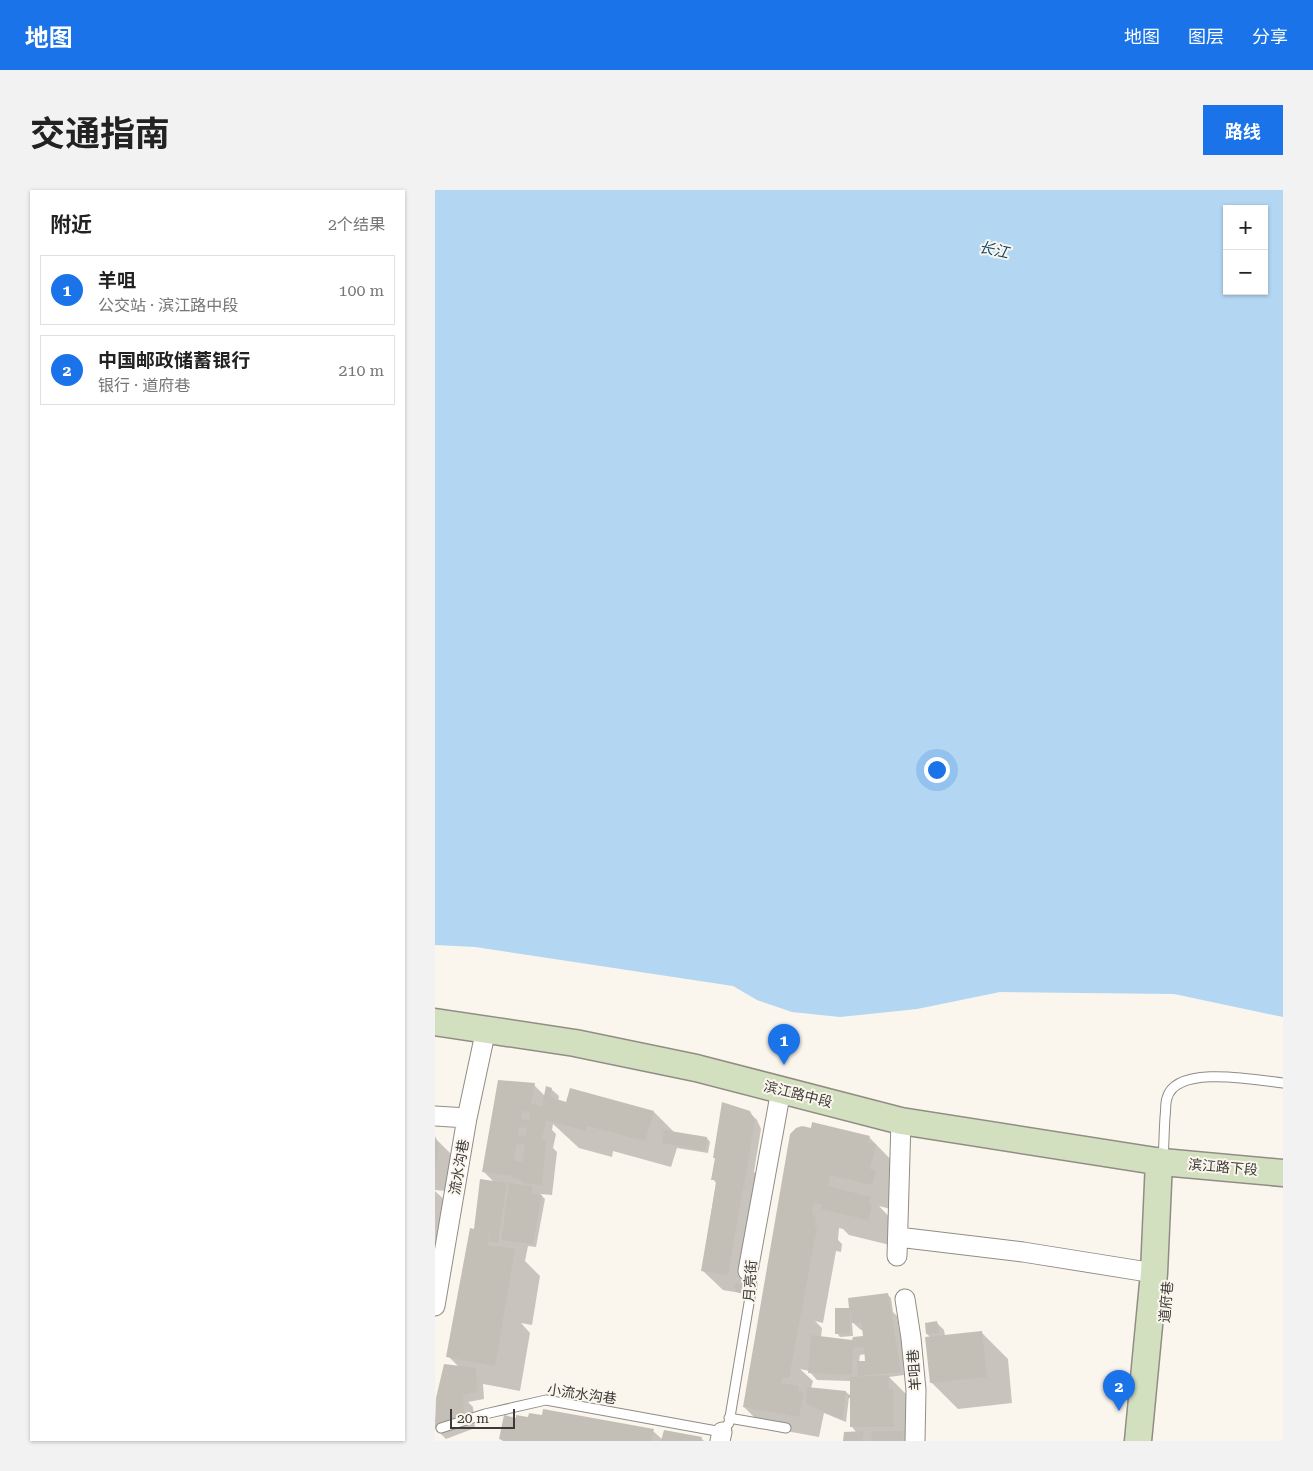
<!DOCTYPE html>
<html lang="zh">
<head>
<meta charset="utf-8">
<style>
  :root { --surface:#fff; --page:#f2f2f2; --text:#222; --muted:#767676; --line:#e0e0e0; --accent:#1a73e8 }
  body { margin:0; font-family:"Roboto Serif","Noto Sans SC",serif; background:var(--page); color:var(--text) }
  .controls { position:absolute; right:15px; top:15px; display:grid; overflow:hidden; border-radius:0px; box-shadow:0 1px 4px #0004 }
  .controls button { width:45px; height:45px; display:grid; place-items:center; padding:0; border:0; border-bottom:1px solid var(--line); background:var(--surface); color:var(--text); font:25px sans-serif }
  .scale { position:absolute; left:15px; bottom:12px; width:65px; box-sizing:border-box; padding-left:5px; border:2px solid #3c3b37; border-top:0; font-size:14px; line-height:18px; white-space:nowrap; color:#3c3b37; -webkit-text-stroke:4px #faf5ed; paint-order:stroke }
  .you { position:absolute; left:501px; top:579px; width:18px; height:18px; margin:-12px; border:4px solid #fff; border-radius:50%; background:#1a73e8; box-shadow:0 0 0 8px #1a73e833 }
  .badge { display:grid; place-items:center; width:32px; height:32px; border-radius:50%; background:var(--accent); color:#fff; font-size:16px; font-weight:700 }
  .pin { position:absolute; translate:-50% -41px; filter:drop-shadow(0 1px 2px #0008) }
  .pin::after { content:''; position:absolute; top:26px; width:18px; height:15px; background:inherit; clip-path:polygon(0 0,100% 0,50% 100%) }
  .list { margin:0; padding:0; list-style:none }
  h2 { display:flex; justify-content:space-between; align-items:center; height:65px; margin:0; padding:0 20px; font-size:21px }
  h2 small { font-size:16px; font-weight:400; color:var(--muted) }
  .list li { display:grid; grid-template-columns:32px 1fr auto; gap:15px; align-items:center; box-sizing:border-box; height:70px; margin:0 10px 10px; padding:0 10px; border:1px solid var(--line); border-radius:0px }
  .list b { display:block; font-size:19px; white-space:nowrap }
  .list p { margin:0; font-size:16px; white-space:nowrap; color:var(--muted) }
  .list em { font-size:16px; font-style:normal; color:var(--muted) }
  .map { position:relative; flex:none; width:848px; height:1251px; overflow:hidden; border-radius:0px }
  header { display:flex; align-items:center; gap:30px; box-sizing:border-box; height:70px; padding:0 25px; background:var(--accent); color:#fff }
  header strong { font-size:24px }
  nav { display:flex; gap:28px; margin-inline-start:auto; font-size:18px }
  .intro { display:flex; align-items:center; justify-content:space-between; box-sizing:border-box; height:120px; padding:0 30px }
  h1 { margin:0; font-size:35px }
  .button { padding:12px 22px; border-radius:0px; background:var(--accent); color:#fff; font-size:18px; font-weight:700 }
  main { display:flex; gap:30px; padding:0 30px }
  aside { flex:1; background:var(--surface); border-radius:0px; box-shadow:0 1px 4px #0004 }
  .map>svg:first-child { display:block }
  .water { fill:#b3d6f2; fill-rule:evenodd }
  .shadow { fill:#0003; fill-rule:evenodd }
  .building { fill:#c3bfb7; fill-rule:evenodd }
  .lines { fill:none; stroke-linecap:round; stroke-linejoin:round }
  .lane-casing { stroke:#918d85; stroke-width:11 }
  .street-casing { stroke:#918d85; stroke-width:21 }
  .secondary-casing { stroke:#918d85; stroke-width:29 }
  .lane { stroke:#fff; stroke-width:9 }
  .street { stroke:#fff; stroke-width:19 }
  .secondary { stroke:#d3e0c0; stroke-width:26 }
  .labels { text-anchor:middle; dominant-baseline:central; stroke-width:4; stroke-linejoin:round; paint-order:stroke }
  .street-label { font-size:14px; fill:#3c3b37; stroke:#faf5ed }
  .water-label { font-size:15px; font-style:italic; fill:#0c486c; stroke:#faf5ed }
</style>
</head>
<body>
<header>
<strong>地图</strong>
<nav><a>地图</a><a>图层</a><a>分享</a></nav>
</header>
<div class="intro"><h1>交通指南</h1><a class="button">路线</a></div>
<main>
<aside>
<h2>附近<small>2个结果</small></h2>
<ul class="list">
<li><span class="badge">1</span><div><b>羊咀</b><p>公交站 · 滨江路中段</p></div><em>100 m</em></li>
<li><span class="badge">2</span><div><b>中国邮政储蓄银行</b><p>银行 · 道府巷</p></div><em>210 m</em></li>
</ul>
</aside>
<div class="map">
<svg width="848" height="1251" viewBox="0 0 848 1251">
  <rect width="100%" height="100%" fill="#faf5ed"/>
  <path class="water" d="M0,0H848V827L739,804L565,802L482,819L405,827L357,822L322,810L298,796L40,757L0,755ZM792,19H829V101H792Z"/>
  <path class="shadow" d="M99,895L110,906L116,899L124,906L123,911L132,913L219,922L240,943L272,948L275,952L273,963L242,958L236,977L178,961L177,967L144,958L118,934L117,940L121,944L118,958L122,962L117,1005L105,1004L110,1009L101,1057L93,1056L90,1071L105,1086L97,1135L86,1133L95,1143L85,1201L48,1194L49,1209L33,1212L38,1217L40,1238L11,1249L0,1238L2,1208L24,1177L13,1166L40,1040L59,992L49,982Z
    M314,922L322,930L326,939L319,982L332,995L313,1105L311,1106L305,1103L288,1100L267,1080L281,993L278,989L281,970L279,967Z
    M434,947L460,974L463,1021L444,1016L461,1034L459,1056L414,1045L408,1039L404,1038L403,1050L407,1054L406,1062L401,1061L388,1133L380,1131L387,1138L386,1148L418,1151L429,1147L428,1140H426L417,1132L418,1146L405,1147L402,1143L416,1119L453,1105L456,1108L458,1122L462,1126L470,1174L468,1175L469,1185L454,1187L474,1207L478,1251H409L422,1243L417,1237L416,1209L414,1207L411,1232L389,1223L384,1247L329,1237L309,1217L342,1030ZM431,1164V1172H424L425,1165ZM365,1179L374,1181L382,1190L416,1191V1206L411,1202L376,1198L378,1191Z
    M0,948L21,969V1002L0,1000Z
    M0,1001L19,1019L0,1081Z
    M502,1133L509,1140L510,1146L546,1142L573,1169L577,1213L523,1219L496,1192V1148L492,1144Z
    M82,1229L218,1241L228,1250L267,1249L269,1251H68L65,1249Z"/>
  <path class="building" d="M63,890L100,893L96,914L107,916L111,896L117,898L115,907L131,912L135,898L219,921L210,951L152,936L151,941L111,930L107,949L111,950L107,995L87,993V990L77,988V986L47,982ZM87,921L95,922L94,930L86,929ZM84,937L92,938L91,946L83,945ZM82,954L90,955L87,972L79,970Z
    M287,912L315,921L320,931L293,1085L266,1081L281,993V990H276L280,968H278Z
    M377,932L435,946L433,952L441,954L435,979L441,980L437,995L395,985L393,996L436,1007L434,1015H437L433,1030L386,1019L387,1015L378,1013L377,1024L381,1026L380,1037H382L368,1113L354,1188L348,1187L346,1193L364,1196L363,1201L369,1202L364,1227L308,1217L355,944L361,938L367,936L376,938Z
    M229,940L272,947L270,961L227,953Z
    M0,946L4,955L1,978H0Z
    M45,989L72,993L63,1053L54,1052L56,1041L55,1040L52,1055L80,1059L60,1176L11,1167L35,1038L39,1039Z
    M74,993L97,996V1003L107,1005L98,1054L66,1050Z
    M300,1093L309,1095L308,1103L302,1102L299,1098Z
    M453,1103L466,1182L423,1186L422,1171H430L429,1157L418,1158V1152L417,1185L373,1183L376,1145L417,1150L418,1147L428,1146L426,1132L417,1133L416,1121H415V1143L400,1144V1118H414L413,1108Z
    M502,1131L504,1143L491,1144L490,1133Z
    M547,1141L552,1187L495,1193L490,1147Z
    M9,1174L41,1178L42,1202L28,1205L29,1227L0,1238L1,1208Z
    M454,1185V1199H458L459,1237H415V1208H413V1205H415V1187Z
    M372,1197L411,1201L408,1230L371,1214Z
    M108,1219L219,1239L216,1251H74L64,1249L69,1225L81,1228V1225L93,1227L94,1223L107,1225Z
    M229,1240L267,1247L266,1251H226Z
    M429,1241L427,1251H408L409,1242Z
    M437,1241H469L468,1251H436Z"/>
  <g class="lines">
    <g class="lane-casing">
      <path id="lane" d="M728,970C729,956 729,942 730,927C731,921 730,914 732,908C741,874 822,890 848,893
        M294,1228L351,1238
        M6,1238L50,1224L111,1210L287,1242L294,1233L317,1095L313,1081"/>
    </g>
    <g class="street-casing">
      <path id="street" d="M0,926L32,928
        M463,1047L588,1062L719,1083
        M462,1066L466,931
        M313,1081L346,900
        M470,1109L476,1148L481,1200L480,1251
        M0,1116L32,928L51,839
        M285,1251L287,1242"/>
    </g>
    <g class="secondary-casing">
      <path id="secondary" d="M0,832L140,853L261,878L466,931L727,972L848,983
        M703,1251L719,1083L724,971"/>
    </g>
    <use href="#lane" class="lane"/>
    <use href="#street" class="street"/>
    <use href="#secondary" class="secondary"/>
  </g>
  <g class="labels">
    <g class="street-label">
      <text transform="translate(363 904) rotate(14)">滨江路中段</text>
      <text transform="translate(24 977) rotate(-80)">流水沟巷</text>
      <text transform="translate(788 977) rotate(5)">滨江路下段</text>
      <text transform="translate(315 1091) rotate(-86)">月亮街</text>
      <text transform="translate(731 1112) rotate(-85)">道府巷</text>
      <text transform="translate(479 1180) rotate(-94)">羊咀巷</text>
      <text transform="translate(147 1204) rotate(8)">小流水沟巷</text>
    </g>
    <g class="water-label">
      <text transform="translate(559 60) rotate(12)">长江</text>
    </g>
  </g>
</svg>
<div class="controls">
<button>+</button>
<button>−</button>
</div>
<div class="scale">20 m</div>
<div class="you"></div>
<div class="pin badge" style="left:349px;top:875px">1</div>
<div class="pin badge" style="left:684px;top:1221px">2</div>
</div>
</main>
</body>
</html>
